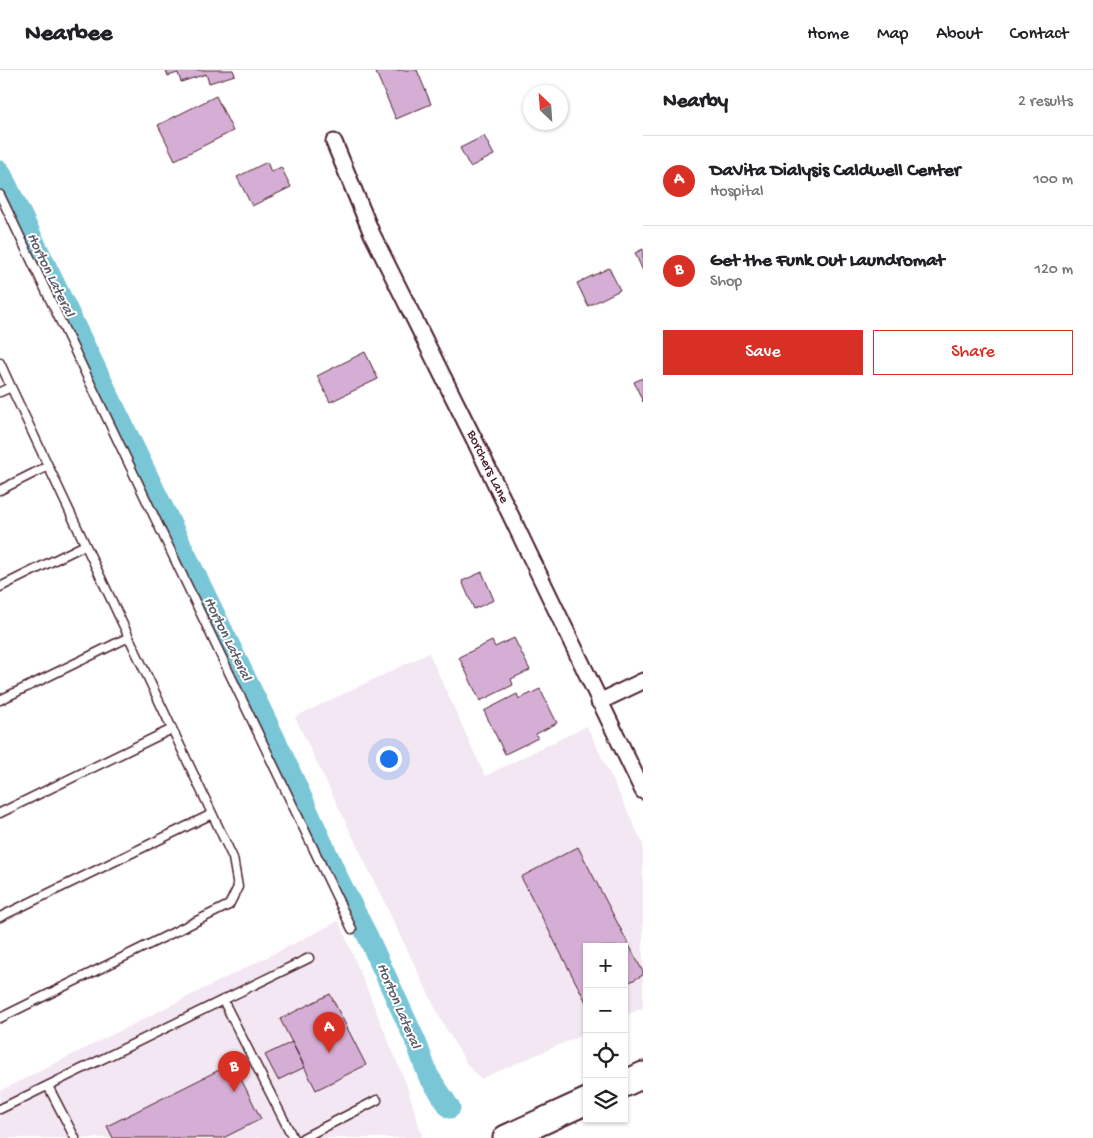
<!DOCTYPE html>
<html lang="en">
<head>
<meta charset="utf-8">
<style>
  :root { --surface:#fff; --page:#f6f6f6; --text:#202124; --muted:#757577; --line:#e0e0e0; --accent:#d93025 }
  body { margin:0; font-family:"Gochi Hand",sans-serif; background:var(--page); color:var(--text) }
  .controls { position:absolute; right:15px; bottom:15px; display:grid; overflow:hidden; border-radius:0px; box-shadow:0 1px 4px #0004 }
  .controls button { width:45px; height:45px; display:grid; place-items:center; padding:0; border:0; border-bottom:1px solid var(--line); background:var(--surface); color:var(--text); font:25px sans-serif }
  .compass { position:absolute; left:523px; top:15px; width:45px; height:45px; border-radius:50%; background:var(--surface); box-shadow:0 1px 4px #0004; rotate:335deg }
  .you { position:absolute; left:388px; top:688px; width:18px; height:18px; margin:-12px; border:4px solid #fff; border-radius:50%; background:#1a73e8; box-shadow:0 0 0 8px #1a73e833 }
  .badge { display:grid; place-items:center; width:32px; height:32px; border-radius:50%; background:var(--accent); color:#fff; font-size:16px; font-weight:700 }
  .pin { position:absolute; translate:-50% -41px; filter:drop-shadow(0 1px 2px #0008) }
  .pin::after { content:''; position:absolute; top:26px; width:18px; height:15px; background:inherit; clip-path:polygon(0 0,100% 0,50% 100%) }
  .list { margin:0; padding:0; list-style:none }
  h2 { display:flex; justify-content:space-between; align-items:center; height:65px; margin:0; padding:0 20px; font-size:21px }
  h2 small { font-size:16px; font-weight:400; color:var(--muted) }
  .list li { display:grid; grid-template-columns:32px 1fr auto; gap:15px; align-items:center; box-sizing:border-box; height:90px; padding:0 20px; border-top:1px solid var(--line) }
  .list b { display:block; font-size:19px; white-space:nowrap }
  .list p { margin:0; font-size:16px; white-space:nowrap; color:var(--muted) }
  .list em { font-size:16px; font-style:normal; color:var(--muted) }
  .actions { display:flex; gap:10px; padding:15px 20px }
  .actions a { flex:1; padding:11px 0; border:1px solid var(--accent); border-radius:0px; text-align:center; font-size:18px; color:var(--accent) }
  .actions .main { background:var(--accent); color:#fff }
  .icon { flex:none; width:28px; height:28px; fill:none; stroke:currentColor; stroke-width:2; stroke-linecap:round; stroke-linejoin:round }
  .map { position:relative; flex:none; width:643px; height:1068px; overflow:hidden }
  header { display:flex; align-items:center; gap:30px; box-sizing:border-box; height:70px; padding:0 25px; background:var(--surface); border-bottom:1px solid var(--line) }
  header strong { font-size:24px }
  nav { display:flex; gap:28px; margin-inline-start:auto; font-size:18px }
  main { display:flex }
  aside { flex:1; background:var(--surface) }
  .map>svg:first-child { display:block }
  .built { fill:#f2e7f2 }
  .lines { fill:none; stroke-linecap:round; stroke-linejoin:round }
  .canal { stroke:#79c7d6; stroke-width:21 }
  .building { fill:#d5aed5; stroke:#4a1f2b }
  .lane-casing { stroke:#4a1f2b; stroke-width:11 }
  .street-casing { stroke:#4a1f2b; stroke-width:19 }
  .primary-casing { stroke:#4a1f2b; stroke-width:29 }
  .lane { stroke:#fff; stroke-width:8 }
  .street { stroke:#fff; stroke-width:15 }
  .primary { stroke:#fff; stroke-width:25 }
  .labels { text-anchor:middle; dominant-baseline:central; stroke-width:4; stroke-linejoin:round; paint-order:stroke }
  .street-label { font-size:14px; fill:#4a1f2b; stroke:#fff }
  .water-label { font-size:15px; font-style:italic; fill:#5a5a67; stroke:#fff }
</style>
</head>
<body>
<header>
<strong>Nearbee</strong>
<nav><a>Home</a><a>Map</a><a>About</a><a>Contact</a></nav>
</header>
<main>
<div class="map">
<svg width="643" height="1068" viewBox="0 0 643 1068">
  <rect width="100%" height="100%" fill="#fff"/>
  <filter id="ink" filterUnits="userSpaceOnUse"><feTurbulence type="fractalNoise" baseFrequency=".02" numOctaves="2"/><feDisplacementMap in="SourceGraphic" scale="10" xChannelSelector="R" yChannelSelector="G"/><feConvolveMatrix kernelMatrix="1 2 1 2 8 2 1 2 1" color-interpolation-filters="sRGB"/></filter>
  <g filter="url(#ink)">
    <path class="built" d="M429,583L485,706L587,656L643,774V938L624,946V877H587V963L480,1009L467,994L441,950L295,647Z
      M339,851L407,1016L422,1066L419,1068H0V1021Z"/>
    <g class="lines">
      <path class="canal" d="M0,101L279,677L339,810L368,867L416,972L428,1005L450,1038"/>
    </g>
    <path class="building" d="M166,0H233L235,5L209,13L206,4L181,12L178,3L168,6Z
      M375,0H417L431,34L396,49Z
      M216,26L233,61L175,90L158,55Z
      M484,66L494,85L470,97L460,78Z
      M267,92L271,102L281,97L291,117L252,136L237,107Z
      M643,179V201L635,183Z
      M609,198L620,220L588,236L577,213Z
      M365,282L378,309L330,332L317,306Z
      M643,308V332L634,312Z
      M482,502L494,530L474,539L462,511Z
      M514,568L530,600L511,609L513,615L480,631L459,587L492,571L495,577Z
      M540,619L557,653L536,664L538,668L505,684L484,641L517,624L519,629Z
      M578,777L643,902V905L624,915V877H587V934L521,807Z
      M330,924L366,995L316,1020L280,949Z
      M292,972L305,997L278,1010L265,985Z
      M233,993L261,1049L223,1068H113L107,1056Z"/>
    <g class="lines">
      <g class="lane-casing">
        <path id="lane" d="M0,125L352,859
          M0,293L11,317
          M0,322L11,317L233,788L238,817L229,835L0,948
          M0,420L48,396
          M0,517L85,475
          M0,630L129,567
          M0,743L172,659
          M0,847L212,744
          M223,930L293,1068
          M48,1016L75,1068
          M0,1039L309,888
          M303,1068L377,1030"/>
      </g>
      <g class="street-casing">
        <path id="street" d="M334,72L372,164L474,369L643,721
          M599,632L643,611"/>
      </g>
      <g class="primary-casing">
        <path id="primary" d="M624,1014L643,1005
          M506,1068L587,1031"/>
      </g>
      <use href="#lane" class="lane"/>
      <use href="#street" class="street"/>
      <use href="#primary" class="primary"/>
    </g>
  </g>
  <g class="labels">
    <g class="street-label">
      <text transform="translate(487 397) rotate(64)">Borchers Lane</text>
    </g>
    <g class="water-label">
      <text transform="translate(50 205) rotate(64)">Horton Lateral</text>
      <text transform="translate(227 569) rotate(64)">Horton Lateral</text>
      <text transform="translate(398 936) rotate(67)">Horton Lateral</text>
    </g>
  </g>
</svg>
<div class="controls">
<button>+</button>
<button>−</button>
<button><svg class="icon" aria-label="locate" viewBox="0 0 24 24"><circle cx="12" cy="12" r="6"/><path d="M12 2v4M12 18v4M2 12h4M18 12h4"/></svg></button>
<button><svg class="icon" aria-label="layers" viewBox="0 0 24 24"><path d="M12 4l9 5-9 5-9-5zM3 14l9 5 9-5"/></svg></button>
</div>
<svg class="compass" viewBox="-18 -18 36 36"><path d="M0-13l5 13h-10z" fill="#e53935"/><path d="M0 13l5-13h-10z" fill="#757577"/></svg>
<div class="you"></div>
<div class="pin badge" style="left:329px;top:983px">A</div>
<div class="pin badge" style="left:234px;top:1022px">B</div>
</div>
<aside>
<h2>Nearby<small>2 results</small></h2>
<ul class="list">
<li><span class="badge">A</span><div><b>DaVita Dialysis Caldwell Center</b><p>Hospital</p></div><em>100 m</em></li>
<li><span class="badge">B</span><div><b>Get the Funk Out Laundromat</b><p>Shop</p></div><em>120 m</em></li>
</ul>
<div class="actions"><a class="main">Save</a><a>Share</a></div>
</aside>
</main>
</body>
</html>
